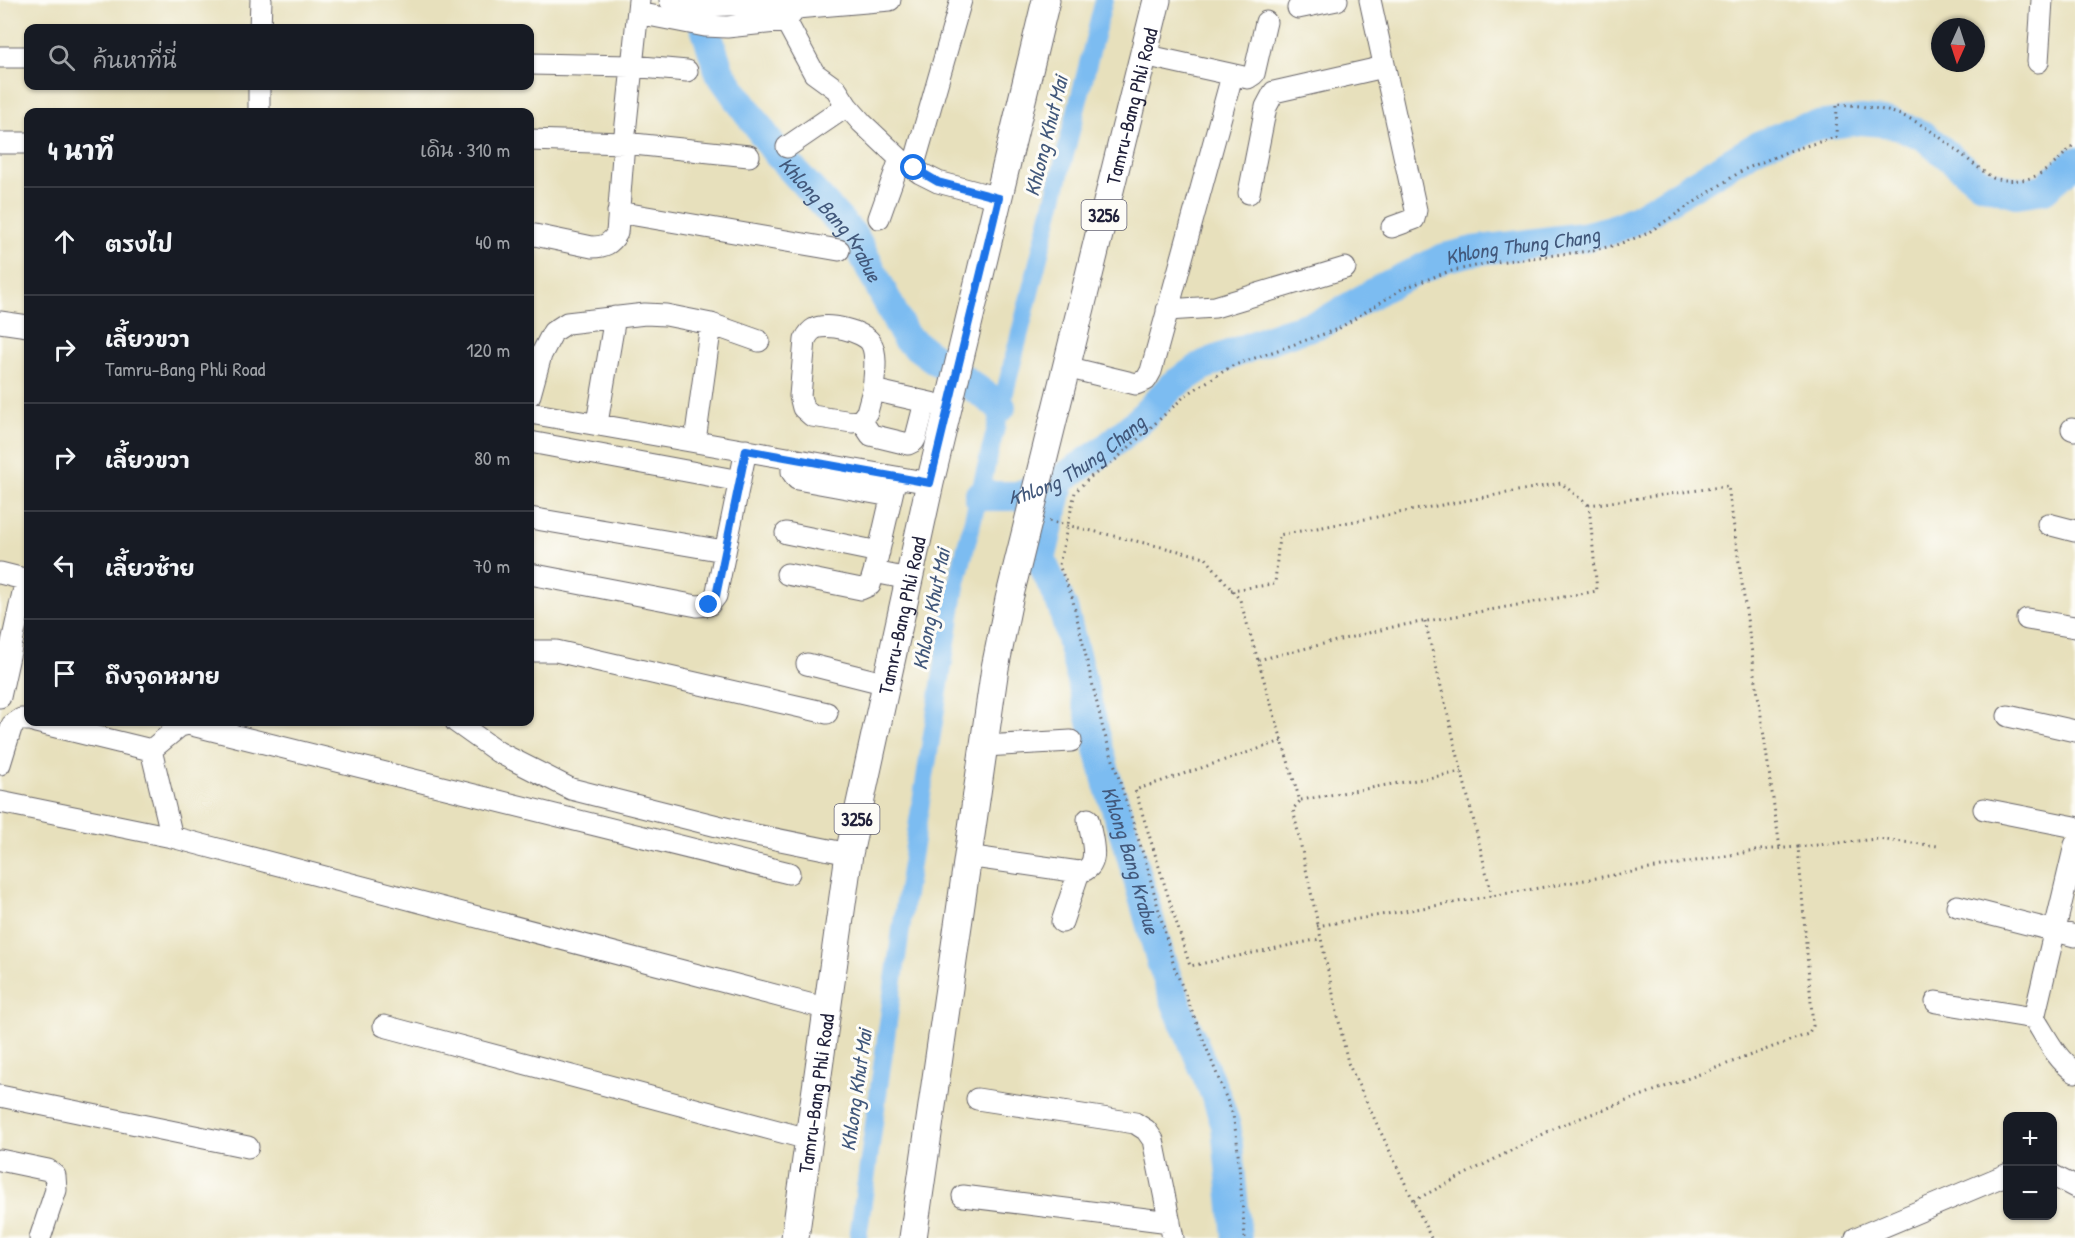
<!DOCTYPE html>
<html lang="th">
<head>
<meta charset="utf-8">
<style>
  :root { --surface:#171b24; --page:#20242c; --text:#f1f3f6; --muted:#9ea1a6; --line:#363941 }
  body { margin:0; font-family:"Patrick Hand","Playpen Sans Thai",sans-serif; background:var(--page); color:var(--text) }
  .controls { position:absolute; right:18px; bottom:18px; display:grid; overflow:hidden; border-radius:12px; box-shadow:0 2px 4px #0004 }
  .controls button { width:54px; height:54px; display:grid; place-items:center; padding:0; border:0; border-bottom:2px solid var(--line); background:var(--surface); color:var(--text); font:30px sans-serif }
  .compass { position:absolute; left:1931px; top:18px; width:54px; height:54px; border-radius:50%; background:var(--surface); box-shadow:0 2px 4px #0004; rotate:183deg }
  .stop { position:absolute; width:18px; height:18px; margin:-14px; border:4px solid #1a73e8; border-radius:50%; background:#fff }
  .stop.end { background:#1a73e8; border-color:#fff; box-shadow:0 2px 6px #0008 }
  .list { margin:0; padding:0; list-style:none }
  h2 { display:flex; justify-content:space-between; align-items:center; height:78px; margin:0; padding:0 24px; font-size:26px }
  h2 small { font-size:20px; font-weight:400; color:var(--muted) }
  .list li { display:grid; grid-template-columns:39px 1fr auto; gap:18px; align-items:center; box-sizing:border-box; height:108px; padding:0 24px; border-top:2px solid var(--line) }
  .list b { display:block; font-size:22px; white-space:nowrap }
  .list p { margin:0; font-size:20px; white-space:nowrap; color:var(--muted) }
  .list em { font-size:20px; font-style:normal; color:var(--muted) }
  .icon { flex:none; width:33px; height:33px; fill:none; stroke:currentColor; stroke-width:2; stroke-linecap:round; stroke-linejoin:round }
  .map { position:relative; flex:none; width:2075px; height:1238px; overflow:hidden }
  .search { position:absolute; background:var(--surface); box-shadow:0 2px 4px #0004; left:24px; top:24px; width:510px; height:66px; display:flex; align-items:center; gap:15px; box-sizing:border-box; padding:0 21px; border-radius:12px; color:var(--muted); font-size:22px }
  .panel { position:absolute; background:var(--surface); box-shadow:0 2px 4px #0004; left:24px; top:108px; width:510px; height:618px; border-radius:12px }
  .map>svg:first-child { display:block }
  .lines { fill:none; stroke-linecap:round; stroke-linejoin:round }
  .canal { stroke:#7cbcf1; stroke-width:18 }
  .river { stroke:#7cbcf1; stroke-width:30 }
  .minor-casing { stroke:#676468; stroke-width:23 }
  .major-casing { stroke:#676468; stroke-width:29 }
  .path { stroke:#676468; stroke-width:3; stroke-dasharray:1.5 4.5; stroke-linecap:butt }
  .minor { stroke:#fff; stroke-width:21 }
  .major { stroke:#fff; stroke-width:27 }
  .path-bridge { stroke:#676468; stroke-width:3; stroke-dasharray:1.5 4.5; stroke-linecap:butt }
  .route { stroke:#1a73e8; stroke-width:8 }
  .labels { text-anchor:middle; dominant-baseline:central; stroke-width:6; stroke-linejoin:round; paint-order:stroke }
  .shield { fill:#fdfcf7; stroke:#646373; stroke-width:1.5 }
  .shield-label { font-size:18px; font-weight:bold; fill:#22223b }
  .street-label { font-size:20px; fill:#22223b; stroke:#fdfcf7 }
  .water-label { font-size:21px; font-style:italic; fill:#42587b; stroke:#fdfcf7 }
</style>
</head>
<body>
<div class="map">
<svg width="2075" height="1238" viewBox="0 0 2075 1238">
  <rect width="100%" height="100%" fill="#fdfcf7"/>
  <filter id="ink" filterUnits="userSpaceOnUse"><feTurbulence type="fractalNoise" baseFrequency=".0167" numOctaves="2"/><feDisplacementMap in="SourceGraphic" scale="12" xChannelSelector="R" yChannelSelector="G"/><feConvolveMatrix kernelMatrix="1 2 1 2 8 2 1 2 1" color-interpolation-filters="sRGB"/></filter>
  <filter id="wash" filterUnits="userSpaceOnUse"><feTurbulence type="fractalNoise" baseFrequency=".008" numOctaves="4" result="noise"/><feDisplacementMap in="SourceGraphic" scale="24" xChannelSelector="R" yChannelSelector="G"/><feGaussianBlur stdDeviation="1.35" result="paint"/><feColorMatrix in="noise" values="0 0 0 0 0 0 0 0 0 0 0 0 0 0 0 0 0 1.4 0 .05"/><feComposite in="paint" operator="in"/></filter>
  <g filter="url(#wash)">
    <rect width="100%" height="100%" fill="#e7e0bc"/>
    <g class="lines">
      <path class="canal" d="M858,1238L905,901L956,586L1104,0"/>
      <g class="river">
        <path id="s1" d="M696,0L720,73L777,153L855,238L906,338L1001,407"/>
        <path id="s2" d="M1060,480L1041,560L1063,608L1108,784L1130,851L1161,961L1177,1005L1218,1101L1226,1126L1237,1238"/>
        <path id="s3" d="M979,496H1017L1060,480L1102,452L1139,421L1172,386L1204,365L1280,335L1324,322L1384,287L1444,258L1473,251L1583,237L1611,230L1637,219L1758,146L1802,128L1861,120L1893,123L1924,136L1980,182L2017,193L2044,189L2075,162"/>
      </g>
    </g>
  </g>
  <g filter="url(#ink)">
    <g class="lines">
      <g class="minor-casing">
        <path id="minor" d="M670,0L701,6L781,3L796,8L890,0
          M1370,0L1416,210L1414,219L1392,227
          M781,3L786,21L814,73L836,89L847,106L862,123L900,159L920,173L938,182L999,198
          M1298,8L1337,0
          M638,13L705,26L727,27L786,21L794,11
          M260,28L261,0
          M1144,55L1248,78L1254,74L1266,22
          M0,57H28
          M2038,62L2042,0
          M530,64L631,66L687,71
          M259,86V112
          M530,140L624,143L749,156
          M0,143H28
          M787,147L847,106
          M913,168L961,0
          M1249,193L1266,107L1274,92L1384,67
          M618,212L839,250
          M879,218L900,159
          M530,234L592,247C604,247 611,244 617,233L624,143L639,0
          M1167,310L1215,307L1345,268
          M0,322L28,326
          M1066,367L1136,384L1146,380L1151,371L1232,76
          M873,390C874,377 878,355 871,343C864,331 826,322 814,329C810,331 807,336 805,340L800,396L803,408L812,416L852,422L861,420L867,412L873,390L948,407
          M530,395L541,355L553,332L567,323L645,314L666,315L711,324L759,341
          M530,413L930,483
          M861,420L871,435L908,444L914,441L916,437L925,402
          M597,423L615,317
          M2072,429L2075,430
          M695,441L711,324
          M530,442L740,481
          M792,458V472L797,479L891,496
          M896,477L874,572L909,579
          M530,518L724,551
          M2048,524L2075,531
          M786,533L879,552
          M0,573L28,580
          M530,574L697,606L709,605L716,596L746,450
          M787,574L861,589L870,585L874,572
          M2027,619L2075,627
          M530,651H556L827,713
          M807,664L887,684
          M0,697L26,579
          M2008,716L2075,731
          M36,722L151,750L180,726L188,724L789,873
          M456,722L498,752L571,789L741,832L849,854
          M984,746L1071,741
          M151,750L172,837
          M0,764L12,725L21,719L28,720
          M0,802L172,837L828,1009
          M1984,809L2075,827
          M2075,845L2034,1018C2046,1037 2056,1059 2075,1072
          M967,856L1079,872
          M1957,906L2075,936
          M1062,922L1079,872C1103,868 1091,837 1088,819
          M1936,1002L2034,1018
          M384,1026L808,1139
          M0,1096L248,1147
          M977,1099L1135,1123L1146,1130L1153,1140L1173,1238
          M0,1160L48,1170L55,1176L56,1190L40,1238
          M2052,1175L2075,1187
          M963,1196L1170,1222
          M1856,1238L2008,1174"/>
      </g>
      <g class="major-casing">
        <g id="major">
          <path id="s4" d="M795,1238L849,854L930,483L1046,0"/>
          <path id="s5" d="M913,1238L995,668L1009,599L1157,0"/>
        </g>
      </g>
      <path class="path" d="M1049,521L1205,557L1240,600L1300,801L1293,809L1348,1063L1431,1238
        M1231,590L1275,584L1279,535L1561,483L1588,505
        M1425,621L1492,896
        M1258,660L1393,627L1597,591L1589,505L1728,486L1780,848
        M1282,741L1135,790L1190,966L1320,939
        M1301,800L1462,772
        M1798,847L1877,839L1938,846
        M1317,926L1760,850L1798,847L1813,1026L1808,1034L1559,1126L1413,1201"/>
      <use href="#minor" class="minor"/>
      <use href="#major" class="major"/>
      <path class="path-bridge" d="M1245,1238L1237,1140L1233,1115L1174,966L1146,863L1103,729L1072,597L1059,565L1075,492L1089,478L1114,461L1186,395L1232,366L1338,329L1402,289L1447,272L1489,263L1589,251L1616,245L1646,234L1743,170L1789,151L1836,137L1837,104C1864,106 1894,109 1918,123C1945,138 1967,161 1993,178C2033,187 2050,170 2075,143"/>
    </g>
  </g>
  <g class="lines" filter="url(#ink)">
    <path class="route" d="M709,605L716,596L746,450L930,483L999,198L938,182L914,168"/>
  </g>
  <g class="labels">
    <g class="shield">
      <rect x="1081.5" y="200" width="45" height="30" rx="4.5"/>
      <rect x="834.5" y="804" width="45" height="30" rx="4.5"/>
    </g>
    <g class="shield-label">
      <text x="1104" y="215">3256</text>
      <text x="857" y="819">3256</text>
    </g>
    <g class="street-label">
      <text stroke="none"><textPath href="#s5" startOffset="1154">Tamru-Bang Phli Road</textPath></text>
      <text stroke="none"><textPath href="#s4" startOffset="632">Tamru-Bang Phli Road</textPath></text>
      <text stroke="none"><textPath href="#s4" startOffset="146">Tamru-Bang Phli Road</textPath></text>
    </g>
    <g class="water-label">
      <text transform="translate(1046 136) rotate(-76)">Khlong Khut Mai</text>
      <text stroke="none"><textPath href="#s1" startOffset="261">Khlong Bang Krabue</textPath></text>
      <text stroke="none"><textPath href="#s3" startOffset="612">Khlong Thung Chang</textPath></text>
      <text stroke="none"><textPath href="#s3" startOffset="108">Khlong Thung Chang</textPath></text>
      <text transform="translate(931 609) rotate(-79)">Khlong Khut Mai</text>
      <text stroke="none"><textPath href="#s2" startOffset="396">Khlong Bang Krabue</textPath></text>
      <text transform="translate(856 1090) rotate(-82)">Khlong Khut Mai</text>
    </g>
  </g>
</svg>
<div class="controls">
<button>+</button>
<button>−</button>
</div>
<svg class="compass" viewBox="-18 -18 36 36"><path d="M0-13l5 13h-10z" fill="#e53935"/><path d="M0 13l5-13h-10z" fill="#9ea1a6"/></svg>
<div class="stop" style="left:914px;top:168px"></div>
<div class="stop end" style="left:709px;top:605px"></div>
<div class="search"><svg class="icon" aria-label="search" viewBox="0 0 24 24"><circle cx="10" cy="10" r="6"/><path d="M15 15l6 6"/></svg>ค้นหาที่นี่</div>
<section class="panel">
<h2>4 นาที<small>เดิน · 310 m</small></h2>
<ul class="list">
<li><svg class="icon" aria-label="ahead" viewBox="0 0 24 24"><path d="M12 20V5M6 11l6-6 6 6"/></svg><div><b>ตรงไป</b></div><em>40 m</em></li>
<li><svg class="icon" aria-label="right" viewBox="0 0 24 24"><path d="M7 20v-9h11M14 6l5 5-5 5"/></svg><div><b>เลี้ยวขวา</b><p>Tamru-Bang Phli Road</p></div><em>120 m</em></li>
<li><svg class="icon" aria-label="right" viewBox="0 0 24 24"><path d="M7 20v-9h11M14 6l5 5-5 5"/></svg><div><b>เลี้ยวขวา</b></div><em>80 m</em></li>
<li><svg class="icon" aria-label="left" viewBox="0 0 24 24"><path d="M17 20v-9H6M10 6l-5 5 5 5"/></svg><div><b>เลี้ยวซ้าย</b></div><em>70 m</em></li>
<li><svg class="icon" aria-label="arrive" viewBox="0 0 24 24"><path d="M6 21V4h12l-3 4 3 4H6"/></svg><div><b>ถึงจุดหมาย</b></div></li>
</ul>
</section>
</div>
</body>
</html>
